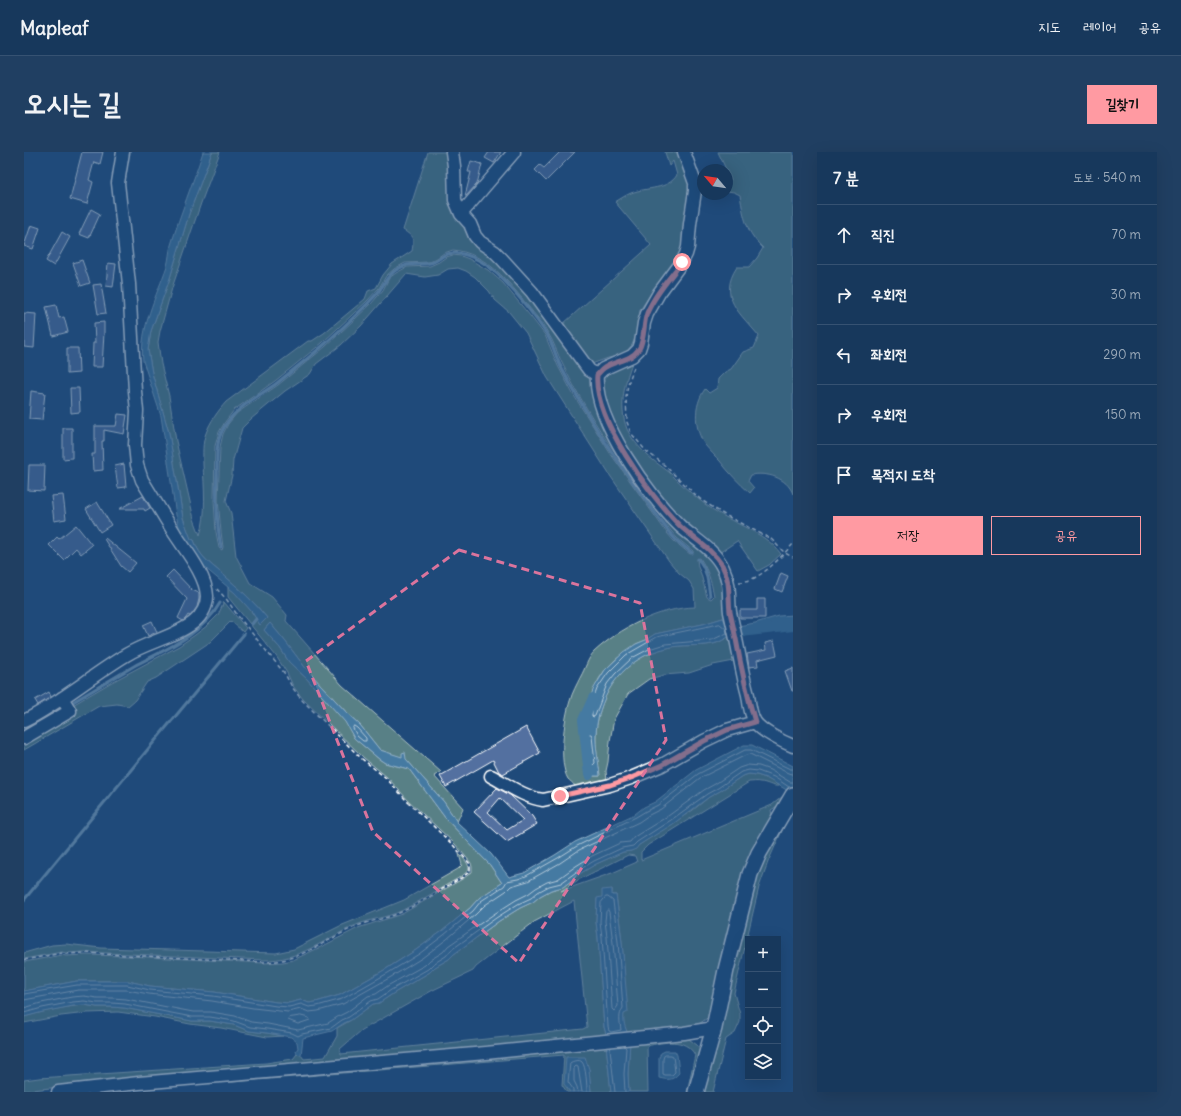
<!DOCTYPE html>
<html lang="ko">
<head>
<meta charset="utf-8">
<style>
  :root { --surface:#17385c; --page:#203f62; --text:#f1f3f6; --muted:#9eacbb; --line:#365272; --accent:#ff9aa2 }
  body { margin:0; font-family:Delius,"Poor Story",sans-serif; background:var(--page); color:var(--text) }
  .controls { position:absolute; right:12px; bottom:12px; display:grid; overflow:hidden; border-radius:0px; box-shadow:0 4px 16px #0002 }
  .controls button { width:36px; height:36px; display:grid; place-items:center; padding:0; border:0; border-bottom:1px solid var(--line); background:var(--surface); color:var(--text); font:20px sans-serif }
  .compass { position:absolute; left:673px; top:12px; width:36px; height:36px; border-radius:50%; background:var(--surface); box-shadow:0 4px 16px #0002; rotate:299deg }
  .stop { position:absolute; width:12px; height:12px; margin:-9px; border:3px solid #ff9aa2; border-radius:50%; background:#fff }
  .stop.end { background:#ff9aa2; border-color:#fff; box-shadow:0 1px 4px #0008 }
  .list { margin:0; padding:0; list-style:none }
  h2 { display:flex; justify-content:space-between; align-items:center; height:52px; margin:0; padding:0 16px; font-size:17px }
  h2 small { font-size:13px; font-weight:400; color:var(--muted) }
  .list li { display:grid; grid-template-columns:26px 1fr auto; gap:12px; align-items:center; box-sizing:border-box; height:60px; padding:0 16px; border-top:1px solid var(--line) }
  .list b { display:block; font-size:15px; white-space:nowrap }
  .list em { font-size:13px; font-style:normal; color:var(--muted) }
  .actions { display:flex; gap:8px; padding:12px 16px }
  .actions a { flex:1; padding:9px 0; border:1px solid var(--accent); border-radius:0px; text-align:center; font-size:14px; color:var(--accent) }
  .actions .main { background:var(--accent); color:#111 }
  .icon { flex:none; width:22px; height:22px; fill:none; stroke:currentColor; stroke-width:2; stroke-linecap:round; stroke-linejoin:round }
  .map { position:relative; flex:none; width:769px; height:940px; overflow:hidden; border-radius:0px }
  header { display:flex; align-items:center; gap:24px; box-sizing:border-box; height:56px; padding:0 20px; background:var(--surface); border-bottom:1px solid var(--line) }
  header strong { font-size:19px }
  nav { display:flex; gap:22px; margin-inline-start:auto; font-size:14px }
  .intro { display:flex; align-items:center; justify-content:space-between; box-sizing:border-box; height:96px; padding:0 24px }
  h1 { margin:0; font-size:28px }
  .button { padding:10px 18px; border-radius:0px; background:var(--accent); color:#111; font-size:14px; font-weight:700 }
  main { display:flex; gap:24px; padding:0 24px }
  aside { flex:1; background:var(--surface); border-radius:0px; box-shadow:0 4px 16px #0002 }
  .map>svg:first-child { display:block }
  .green { fill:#598086; stroke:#acc0c2; fill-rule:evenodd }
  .water { fill:#457aa2; stroke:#8fafc7 }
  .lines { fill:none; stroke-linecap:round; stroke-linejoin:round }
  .shore { stroke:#b5cada; stroke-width:1 }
  .stream { stroke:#8fafc7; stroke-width:3 }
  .canal { stroke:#457aa2; stroke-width:10 }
  .building { fill:#526fa0; stroke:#fff; fill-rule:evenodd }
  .minor-casing { stroke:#fff; stroke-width:15 }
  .major-casing { stroke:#fff; stroke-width:18 }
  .path { stroke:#fff; stroke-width:1.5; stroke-dasharray:4 3; stroke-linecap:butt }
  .minor { stroke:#1f4a7a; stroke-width:12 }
  .major { stroke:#1f4a7a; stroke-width:15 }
  .route { stroke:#ff9aa2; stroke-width:5 }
  .marked { fill:none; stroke:#da749d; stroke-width:3; stroke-dasharray:8 5; stroke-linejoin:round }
</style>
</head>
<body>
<header>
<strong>Mapleaf</strong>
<nav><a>지도</a><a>레이어</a><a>공유</a></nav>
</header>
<div class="intro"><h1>오시는 길</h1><a class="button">길찾기</a></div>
<main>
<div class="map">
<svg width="769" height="940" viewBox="0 0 769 940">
  <rect width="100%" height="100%" fill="#1f4a7a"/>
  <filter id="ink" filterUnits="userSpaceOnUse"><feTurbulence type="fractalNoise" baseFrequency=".025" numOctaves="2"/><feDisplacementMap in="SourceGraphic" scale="8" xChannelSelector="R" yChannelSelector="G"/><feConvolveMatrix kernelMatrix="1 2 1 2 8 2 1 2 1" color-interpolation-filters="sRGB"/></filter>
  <g filter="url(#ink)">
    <path class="green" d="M188,0H196L177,51L148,136L136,179L134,190L137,212L145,244L152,289L170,367L176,383C183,363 180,334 179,312C179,302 178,291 182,281C186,270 194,259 202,250L284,189H288L300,181L341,147L344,139L352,136L359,123L368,112L388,99C390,87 390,85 379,78L404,0H425L429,49L484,118L563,220L567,226L595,296L696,415L703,473L699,466L679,472L631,482L622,488L612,492L591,508L581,518L575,527L564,550L560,584L562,612L568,616L569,624H576C574,610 571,595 572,581C575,539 601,505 643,496C658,492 674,495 689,492C695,491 702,486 708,483L710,509L689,513L665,521L640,523L625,527L604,542L590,567L586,589L584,610L582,619L583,630L566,633L551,634C549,631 546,629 544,627C534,610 540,568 546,549C548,541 553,532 557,524C561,517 564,506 570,500C596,476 635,456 671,455L670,437L665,429L655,421L645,409L585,322L523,225L502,181L485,160L471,148L465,139L451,125L442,119L434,116L424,117L414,123L401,125L382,122L337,174L317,193L292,212L286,222L261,239L227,267L218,276L209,308L208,323L202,349L207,361L212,404L226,431L248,445L263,463L262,469L318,533L417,620L410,624L439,656L433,670L420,650L382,607L356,598L336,573L324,562L283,518L261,489L246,471L240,478L256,496L265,510L283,527L322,570L330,586L355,607L361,611L385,617L422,667L466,713L478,731L455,746L446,756L417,780L392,798L362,817L316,843L292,850L285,851L277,848L265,851L252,850L190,840L126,834L104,829H53L0,839V810L38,803L42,804L60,803L105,804L240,811L259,810L269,808L303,792L334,776L378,762L440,726L448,720V715L447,711L431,692L384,648L363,625L340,606L279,547L269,534L263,521L252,504L204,445V435C218,445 227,458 236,473L243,466C231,451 217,438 203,426C190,414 175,406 170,388H167L159,366L145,281L128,221L124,198L127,179L146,126L165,62ZM429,98C462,101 485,130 504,154C511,163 519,171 524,181C530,190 533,201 538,211C548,232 560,252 572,272C595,309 622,343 647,379L653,386L669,399V401L666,402L650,389L643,381L586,301L549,242L534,214L521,183L507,165L479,131L464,118L445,107L437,104L429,103L422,105L415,110L406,114L383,115L372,121L365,126L359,138L347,152L301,195L254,233L213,261L204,272L199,282L196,295L194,348L197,380L199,395L198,398L195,396L192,380L190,348L191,294L195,280L201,270L210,258L251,229L298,191L343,149L355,136L362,124L370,117L381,111L405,110L413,106L420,101ZM676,406C684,418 687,429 690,444L687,447L683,445L677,422L674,415L673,407Z
      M641,0H656L667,33L661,60L659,99L630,137L616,158L612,183L608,193L602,200L594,204L584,206L565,213L539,172L627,93L591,50C596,47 602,43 607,41C623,35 644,38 653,23L649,9L645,14Z
      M694,0H769V342C763,325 742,320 727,323L724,329L730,336L726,341C715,331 705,321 696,309C691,304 686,299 681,293C670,277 669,254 681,237L685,241L693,236L694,227L701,220L707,217L719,200L730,196L735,184C717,162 693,145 713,115H725L733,106L739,96C722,80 720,66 716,43L710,40L703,39V27L707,28Z
      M610,206C601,228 594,254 603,277C607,286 615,295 621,301C628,308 637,314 645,320C661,336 677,351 696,362C716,374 744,383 757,402L745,413L734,419L713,389L695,401L661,373L638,348L599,292L580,250L577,222Z
      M200,450L222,476L219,480L207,469L186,490L132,526L123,530L111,548L104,554L93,552L75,554L0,598V588L47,554L86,531L155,494L171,483L184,473L194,463Z
      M725,622C737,623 746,627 755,634C748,635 743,630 736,630C732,629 729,630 725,630L624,693L617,700V708L748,653L764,640L761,649L747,658L748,664L686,864L675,872L662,877L604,882L600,874L599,868C603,826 598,785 592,743H588V737L578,745L573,747L572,770L574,785L580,875L583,885L79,930L0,939V928L15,926L242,911L269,907L273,902L277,903L280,907L301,905L313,884V876L327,868L349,852L355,851L370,841L406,820L411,815L425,807L430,802L475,769L496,756L509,750L516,744L527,738L539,735L557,721L572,712L599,700L607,699L615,693L669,658L685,645L696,639L718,624ZM604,703L611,704L613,710L588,721L537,739L556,727ZM550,749L563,875L559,877L317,902L316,897L338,878L409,838L449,819L452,815L510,770Z
      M761,672L744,710L735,735L710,841L716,862V870L711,881L702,887L689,940H677L732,729L741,705L753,681Z
      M435,702C440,707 445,711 445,718L438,724C418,735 397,749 377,759C362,766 345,767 330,774C301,787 274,809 240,808L60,800L42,801L38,800L0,807V801L28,793L42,792L77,796L252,801L270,797L316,774L380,748L434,717L438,713Z
      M60,853L73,855H88L100,856L168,869H186L210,873L225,879L243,881L259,884L243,885L197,876L166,872L131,865L94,860L63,861L37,864L0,871V865C20,859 40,855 60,853Z
      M662,885L673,893L677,898L666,940H663L671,903C661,885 640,890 623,894L624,940H605L604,922L606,889Z
      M582,892L587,940H567L565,917L543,936L546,940H543L538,933L540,903L209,930H195Z"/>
    <path class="water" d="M179,0H188L165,62L146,126L127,179L124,198L128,221L145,281L159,366L167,387L170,388C175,406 190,414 203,426C217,438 231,451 243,466L236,473L228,460L211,441L180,415L171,403L157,382L152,363L137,264L119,209C115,177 133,143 143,114C145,107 145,100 147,93C156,62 169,31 179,0Z
      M769,463V474L741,476L714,482V474L731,471L755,464Z
      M699,466L708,483C702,486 695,491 688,492C674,495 658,492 643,496C601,505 575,540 572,581C571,595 575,610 576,624H569L568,616H564L562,612L560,584L564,550L570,536L581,518L600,500L612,492L622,488L631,482L679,472Z
      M246,471L261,489L283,518L324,562L336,573L356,598L378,605V601L381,600L382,607L420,650L433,670L467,702L485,725L500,721L531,703L551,690L611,662L620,655L631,650L672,618L720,593H728L769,614V636L766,642L761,637L742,626L733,623L725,622L718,624L696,639L685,645L649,672L615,693L612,697L607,699L599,700L572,712L557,721L539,735L527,738L516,744L509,750L496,756L475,769L430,802L425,807L411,815L406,820L370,841L355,851L349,852L327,868L320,871L308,879L279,886L277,903L273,902L272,899L274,896L273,890L267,885L243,881L225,879L210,873L186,869H168L100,856L87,855H73L60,853L49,854L19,860L0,865V839L53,829H104L126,834L190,840L252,850L265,851L277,848L285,851L292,850L316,843L362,817L392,798L417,780L446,756L455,746L478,731L466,713L422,667L385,617L361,611L355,607L330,586L321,570L283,527L265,510L256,496L240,478Z
      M588,737V743H592L598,790L604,860L600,862C599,870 601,875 604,882L583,885L580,875L574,785L572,770L573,746L578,745V738Z
      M606,889L604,922L605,940H587L582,892Z
      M641,899H651L653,903L655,921C648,929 644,928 635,926V906L637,901Z
      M542,905H561L565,917L567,940H546L540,932Z"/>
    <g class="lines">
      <path class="shore" d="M696,472L702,477L703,481L688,488L641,492L625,497L608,506L591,522L583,532L571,564L569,565L568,564V551L573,537L584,521L602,503L633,485Z
        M330,574L333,576L342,586V589H339L333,584L329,576Z
        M565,582H567L568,584L571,611L569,613L566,610L564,591Z
        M582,745H584L589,749L594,790L599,856C594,863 596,870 597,878L587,880L585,879L584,874L578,785L576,770L577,751Z
        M584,758L585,760L589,791L594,854L590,859L588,857L583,785L581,769L582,760Z
        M0,842L53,833H103L126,838L189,844L252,854L265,855L277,852L285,855L293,854L318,847L364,821L395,802L420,783L449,759L457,749L480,734L483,729L494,727L502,724L534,706L553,694L612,665L622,659L634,653L674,622L721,598H727L766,617H769
        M0,848L54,838H103L125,842L188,849L229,856L264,860L277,857L285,860L294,859L319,852L367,825L398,806L423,787L452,762L461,753L482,739L487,734L504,729L536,711L555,698L615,670L625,663L637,657L676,626L722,603L726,602L764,621L769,622
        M0,856L17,851L48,845L60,844L73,846H88L102,847L169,860H187L211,864L227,870L244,872L274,878L304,871L315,864L323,860L344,844L352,842L365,833L401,813L406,808L419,800L424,794L470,762L492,748L504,742L512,736L523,730L534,727L552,714L568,704L596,691L606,690L610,685L644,664L680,638L691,632L715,616L724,613L735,614L746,618L766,630H769
        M0,861L18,856L49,850L60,849L73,851H88L101,852L168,865H186L210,869L226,875L243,877L268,881L274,884L278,882L307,876L318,868L325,865L347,849L354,847L367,838L404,817L409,812L422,804L427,798L472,766L494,752L507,746L514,740L525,734L537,731L555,718L570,709L598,696L609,694L613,690L647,668L683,642L694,636L717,620L725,618L734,619L750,625L765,635H768
        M277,864L285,866L286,868L274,872L264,868L265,866Z
        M600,894L602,896L600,922L601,940
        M588,895L586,897L591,940
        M642,903H647L649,904L651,920L648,923H641L639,922V907L640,904Z
        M549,940V937L544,930L546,911C548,909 556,907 558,910C562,914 563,934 563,940
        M554,940L553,935L550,929V916L552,914L554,915L558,940"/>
      <path class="stream" d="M197,395C192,370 192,344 193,318C193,305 192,291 198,279C209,256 234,245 253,231C269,218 286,205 302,191C317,177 333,163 347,148C351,144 355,140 357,136C362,129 364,123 372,118C386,109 391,114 406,111C411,110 415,107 419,104C431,97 445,103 456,109C479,122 507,159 522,181C528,190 531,202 536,213C546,233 558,252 569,271C592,309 619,344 645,380L652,388L668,401
        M674,407C683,417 684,430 686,444
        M228,472L232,467
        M49,550C69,538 90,526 110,514C142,497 178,483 196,451
        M0,578L22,565
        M0,748L125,596L220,482"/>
      <path class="canal" d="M717,480L769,474
        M565,623L559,568L569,546"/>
    </g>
    <path class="building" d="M58,0H79L76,12L70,10L65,28L69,30L63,52L46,47Z
      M465,0H477L470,11L461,6Z
      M536,0H551L522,29L511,18L516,13L520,16Z
      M447,9L458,12L453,32L442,44H441L447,20H444Z
      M67,57L76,62L65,86L55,82Z
      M7,73L16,76L9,97L0,94Z
      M38,80L46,85L30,114L22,109Z
      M58,108L66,131L57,134L49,111Z
      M84,111L92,112L89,135L82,134Z
      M77,132L82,161L74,162L69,133Z
      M32,153L35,166L40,165L44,180L29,184L22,155Z
      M0,161L12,162L10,196L0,195Z
      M80,170V181L78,215H68L69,191H71L70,171Z
      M43,196H54L55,221L43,222Z
      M46,236H55L56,260L47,261Z
      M7,239L21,241L18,268L5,267Z
      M94,262L103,263L100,282L80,278V289H78L79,318L69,319L68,302H71V274H92Z
      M39,276H48V306L39,307Z
      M100,312L102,335L94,336L91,314Z
      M5,313H21L20,339L4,338Z
      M39,343L42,367L30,369L27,344Z
      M119,344L126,356L121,359L120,357H95Z
      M73,350L87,373L76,380L62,357Z
      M52,373L68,393L57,402L52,396L40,408L25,393L33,385L35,387Z
      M81,386L112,411L104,420L97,414L80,387Z
      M149,418L168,438L175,441V447L173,455L168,462L166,464L164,463L162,466L159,469L154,466L163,447L142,425Z
      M757,421L764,424L758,440L751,437Z
      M733,447H741V466H716V458H733Z
      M128,469L133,480L124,484L119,473Z
      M750,489L753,503L733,508L734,514L725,515L723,502L742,498L741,491Z
      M769,516V539H768L761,519Z
      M25,540L27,545L14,553L11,548Z
      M502,575L516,601L479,622L475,620L469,608L422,635L416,624Z
      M473,636L486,643L508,664L513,672L483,690L450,660ZM476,646L499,668L483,678L464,660Z"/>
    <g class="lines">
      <g class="minor-casing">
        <path id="minor" d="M428,0L430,14L431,48L437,62L446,72L451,84L456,90L471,100L478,107L508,140L565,218L573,223
          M660,0L671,31V39L666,72L664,95L662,102L658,110L635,141L623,162L620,171L617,191L615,197L608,204L579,217L573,223C569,267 625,344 656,374C670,387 690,397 699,416C707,433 704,443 706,460C708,469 710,478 712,487C716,506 719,525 724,543C725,551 727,564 731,570C737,579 759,590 769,594
          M437,62L490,0
          M0,569C36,551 67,524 102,503C123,490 151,485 170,470C178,463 183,455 183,444C182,423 162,399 151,382C140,364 129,346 118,328L113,313L111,293L113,259L111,239L105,132L94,31L99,0
          M0,586L46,559L38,546
          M467,624C484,633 500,645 519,648L586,633L607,626L638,613L680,589L703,578L731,570
          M34,940L115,931L462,901L660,881L690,876"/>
      </g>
      <g class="major-casing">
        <path id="major" d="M672,940L690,876L702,818L726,722L735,701L769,643"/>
      </g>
      <path class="path" d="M610,215L604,232L602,245L603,270L607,281L622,299L638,311L676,347L699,362L747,387C756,395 757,400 769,405
        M715,430C735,430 756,406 769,392
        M0,808L38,801L42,802L60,801L240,810C276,810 302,787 333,774C348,768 363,767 377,760C397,751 419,736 439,725L446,719V712L429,693L383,649L362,626L338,607L278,548L268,535L261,522L214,464L203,448L193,437"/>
      <use href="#minor" class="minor"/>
      <use href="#major" class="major"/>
    </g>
  </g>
  <g class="lines" filter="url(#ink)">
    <path class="route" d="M536,644L586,633L607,626L638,613L680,589L703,578L731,570C723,543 717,515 712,487C710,478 708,469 706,460C704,443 707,430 698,413C687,396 670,387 656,374C626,344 569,266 573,223C575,221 577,218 580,216C590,209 607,209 615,197C621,187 619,172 623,161C631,142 646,126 658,110"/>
  </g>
  <path d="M0 0H769V940H0ZM435,398L616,451L642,588L495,811L349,680L282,509Z" fill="#1f4a7a" fill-opacity=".55" fill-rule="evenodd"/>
  <path class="marked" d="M435,398L616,451L642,588L495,811L349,680L282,509Z"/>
</svg>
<div class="controls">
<button>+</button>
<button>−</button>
<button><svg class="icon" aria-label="locate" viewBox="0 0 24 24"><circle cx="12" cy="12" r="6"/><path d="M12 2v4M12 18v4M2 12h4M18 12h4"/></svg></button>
<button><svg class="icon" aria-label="layers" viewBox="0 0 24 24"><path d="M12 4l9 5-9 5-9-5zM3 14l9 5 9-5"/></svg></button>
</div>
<svg class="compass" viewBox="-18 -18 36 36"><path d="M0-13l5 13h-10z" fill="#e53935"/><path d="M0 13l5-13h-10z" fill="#9eacbb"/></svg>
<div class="stop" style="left:658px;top:110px"></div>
<div class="stop end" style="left:536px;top:644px"></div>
</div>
<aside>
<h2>7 분<small>도보 · 540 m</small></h2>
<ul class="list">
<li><svg class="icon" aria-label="ahead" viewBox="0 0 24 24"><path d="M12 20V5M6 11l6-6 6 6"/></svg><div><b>직진</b></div><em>70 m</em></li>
<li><svg class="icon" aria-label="right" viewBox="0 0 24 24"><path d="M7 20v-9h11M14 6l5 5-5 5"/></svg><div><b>우회전</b></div><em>30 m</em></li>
<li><svg class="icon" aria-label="left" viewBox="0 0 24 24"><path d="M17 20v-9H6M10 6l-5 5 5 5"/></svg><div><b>좌회전</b></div><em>290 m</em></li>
<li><svg class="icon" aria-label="right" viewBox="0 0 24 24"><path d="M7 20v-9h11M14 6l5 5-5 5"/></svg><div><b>우회전</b></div><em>150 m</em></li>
<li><svg class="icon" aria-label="arrive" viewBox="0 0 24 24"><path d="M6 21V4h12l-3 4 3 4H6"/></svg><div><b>목적지 도착</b></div></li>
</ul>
<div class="actions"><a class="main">저장</a><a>공유</a></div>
</aside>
</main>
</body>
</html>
